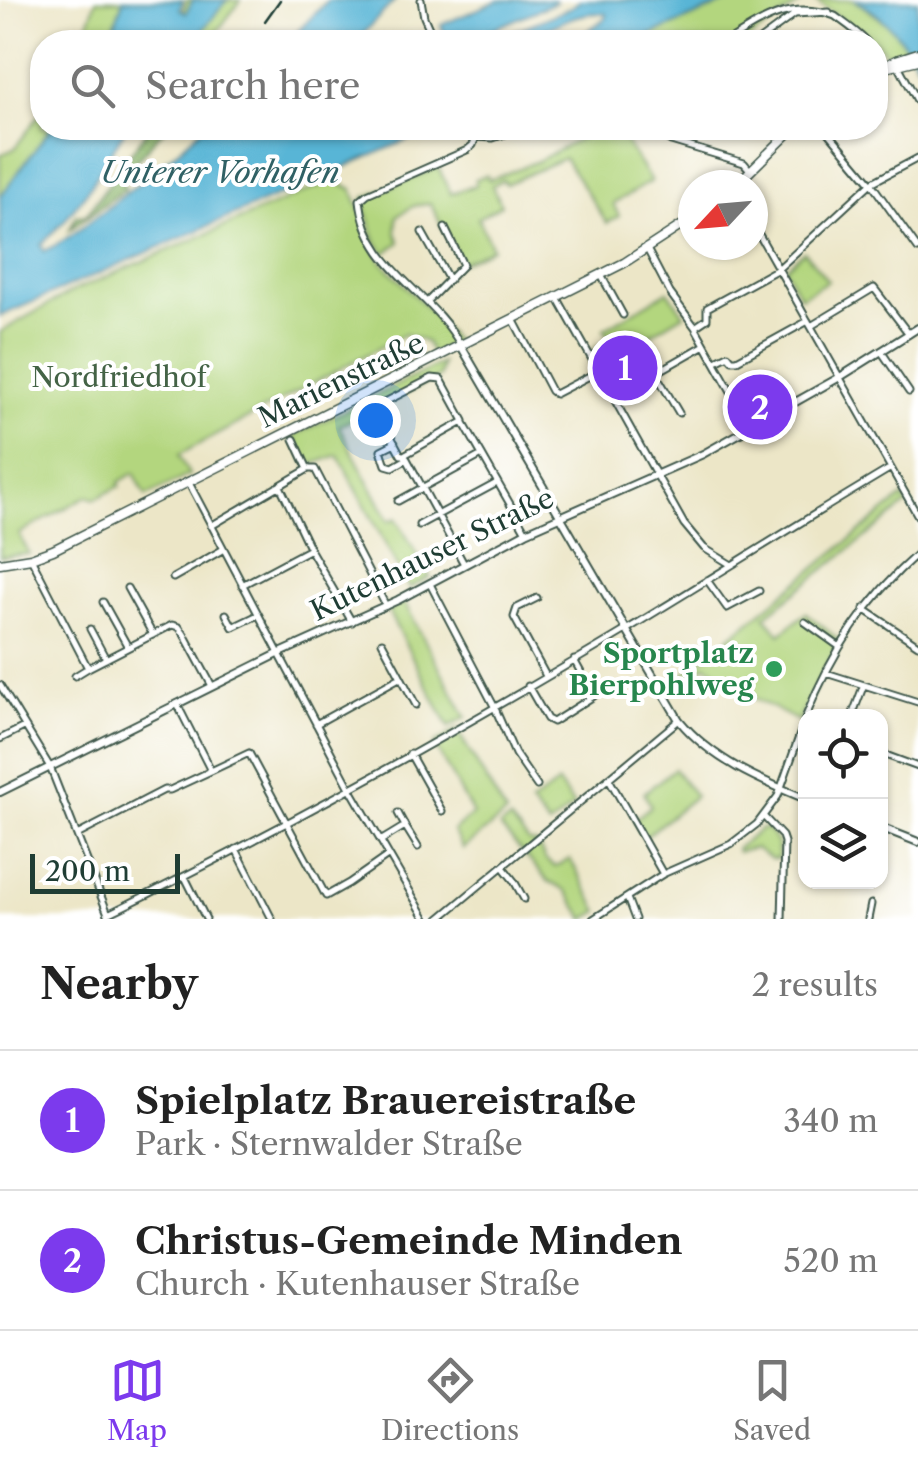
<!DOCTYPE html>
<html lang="en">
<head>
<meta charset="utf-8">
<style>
  :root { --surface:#fff; --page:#f6f6f6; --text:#222; --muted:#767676; --line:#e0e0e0; --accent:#7c3aed }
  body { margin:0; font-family:"Libre Caslon Text",serif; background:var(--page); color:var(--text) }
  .controls { position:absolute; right:30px; bottom:30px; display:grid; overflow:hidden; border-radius:20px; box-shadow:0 2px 8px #0004 }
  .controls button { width:90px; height:90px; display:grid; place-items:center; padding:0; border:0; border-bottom:2px solid var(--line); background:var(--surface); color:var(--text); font:50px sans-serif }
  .compass { position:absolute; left:678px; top:170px; width:90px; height:90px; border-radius:50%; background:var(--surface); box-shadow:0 2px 8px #0004; rotate:244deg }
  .scale { position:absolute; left:30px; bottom:25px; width:150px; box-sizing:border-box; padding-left:10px; border:5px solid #1f3d34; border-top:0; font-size:28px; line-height:35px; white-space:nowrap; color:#1f3d34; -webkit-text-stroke:8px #fff; paint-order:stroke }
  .you { position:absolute; left:375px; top:420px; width:35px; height:35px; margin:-25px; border:8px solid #fff; border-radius:50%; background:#1a73e8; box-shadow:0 0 0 15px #1a73e833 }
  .badge { display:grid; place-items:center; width:65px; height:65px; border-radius:50%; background:var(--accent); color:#fff; font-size:32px; font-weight:700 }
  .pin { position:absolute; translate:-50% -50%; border:5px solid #fff; box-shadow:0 2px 10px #0006 }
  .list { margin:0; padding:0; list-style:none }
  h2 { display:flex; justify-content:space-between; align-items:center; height:130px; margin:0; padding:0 40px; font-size:42px }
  h2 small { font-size:32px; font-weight:400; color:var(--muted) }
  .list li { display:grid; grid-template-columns:65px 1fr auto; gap:30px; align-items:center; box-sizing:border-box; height:140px; padding:0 40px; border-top:2px solid var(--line) }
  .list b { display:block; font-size:38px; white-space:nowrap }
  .list p { margin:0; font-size:32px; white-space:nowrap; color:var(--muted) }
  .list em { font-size:32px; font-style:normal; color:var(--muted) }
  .icon { flex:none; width:55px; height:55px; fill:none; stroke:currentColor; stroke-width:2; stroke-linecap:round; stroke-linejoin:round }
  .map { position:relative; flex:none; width:918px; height:919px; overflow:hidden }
  .search { position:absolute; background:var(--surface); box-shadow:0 2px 8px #0004; left:30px; right:30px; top:30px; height:110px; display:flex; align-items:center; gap:25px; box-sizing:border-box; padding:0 35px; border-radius:40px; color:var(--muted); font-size:38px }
  .sheet { height:410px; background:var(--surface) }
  nav { display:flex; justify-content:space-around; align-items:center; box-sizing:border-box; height:140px; border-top:2px solid var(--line); background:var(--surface); font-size:28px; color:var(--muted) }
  nav a { display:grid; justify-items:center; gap:5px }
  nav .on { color:var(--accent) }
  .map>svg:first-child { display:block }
  .green { fill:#b3d67e; stroke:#698a59; stroke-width:2.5 }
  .forest { fill:#8eb76d; stroke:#567a50; stroke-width:2.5 }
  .water { fill:#58b5d6; stroke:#3c7985; stroke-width:2.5 }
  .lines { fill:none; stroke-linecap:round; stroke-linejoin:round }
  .street-casing { stroke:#3e564a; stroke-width:9 }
  .secondary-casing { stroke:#3e564a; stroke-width:10 }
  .primary-casing { stroke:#3e564a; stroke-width:11 }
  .street { stroke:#fff; stroke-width:5 }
  .secondary { stroke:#fff; stroke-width:6 }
  .primary { stroke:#fff; stroke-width:8 }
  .rail { stroke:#1f3d34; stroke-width:2.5 }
  .leisure-dot { fill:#2e9e5b; stroke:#fff; stroke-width:4 }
  .labels { text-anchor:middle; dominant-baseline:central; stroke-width:8; stroke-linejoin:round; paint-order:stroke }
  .park-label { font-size:28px; fill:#446346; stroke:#fff }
  .street-label { font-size:28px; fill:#1f3d34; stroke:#fff }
  .leisure-label { font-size:28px; font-weight:bold; fill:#27864d; stroke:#fff; text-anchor:end }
  .water-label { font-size:30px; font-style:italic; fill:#306165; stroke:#fff }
</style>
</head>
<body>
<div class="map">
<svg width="918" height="919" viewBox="0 0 918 919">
  <rect width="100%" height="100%" fill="#fff"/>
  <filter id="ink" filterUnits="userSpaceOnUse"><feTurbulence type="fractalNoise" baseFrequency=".01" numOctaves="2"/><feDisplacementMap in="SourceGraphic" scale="20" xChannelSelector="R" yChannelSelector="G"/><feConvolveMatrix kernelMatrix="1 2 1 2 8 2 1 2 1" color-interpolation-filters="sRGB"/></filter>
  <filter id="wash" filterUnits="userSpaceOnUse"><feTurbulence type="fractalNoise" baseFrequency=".0048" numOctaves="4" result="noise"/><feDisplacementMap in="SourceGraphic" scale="40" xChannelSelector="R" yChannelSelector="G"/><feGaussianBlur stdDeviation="2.25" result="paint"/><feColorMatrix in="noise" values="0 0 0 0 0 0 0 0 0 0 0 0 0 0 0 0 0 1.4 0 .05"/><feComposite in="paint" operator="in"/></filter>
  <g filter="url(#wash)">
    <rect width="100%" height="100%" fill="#ece6c7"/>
    <path class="green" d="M96,0H123L109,42H82Z
      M187,0H241L209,42H171Z
      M733,0H805L745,42H634Z
      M814,0H854L859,3L894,29L907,46L887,56L876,42Z
      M42,111V128H51L0,197V155L14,149Z
      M600,128H625L626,129L619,133L651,181L613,204L619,216L607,223L564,158L506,184L502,180L492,186L501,205L478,218L492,248L461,263L430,203L414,206L397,216L396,233L400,242L384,254L376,241L363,201L364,198L438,167L451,194L476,185L475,179L487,175L489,180L538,161Z
      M333,180L352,189L380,260L433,314L455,342L432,354L426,342L405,334L179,455L189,475L146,496L134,473L119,482L120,486L95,499L87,496L19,534L29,554L0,557V332L73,291Z
      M804,251L828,281L800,297L785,268Z
      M668,291L684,314L636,343L651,372L618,390L613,389L592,351L610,340L604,329Z
      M442,363L439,377L339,426L389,521L396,518L430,577L409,588L338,455L308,466L293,436Z
      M903,497L907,504L765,616L780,634L806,613L840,641L803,711L800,722L724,682L721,673L706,665L670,693L667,688Z
      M404,602L466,717L449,727L388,611Z
      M457,730L506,814L463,849L453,831L473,814L434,744Z
      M674,769L695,796L644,838L634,820L651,806L644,793Z
      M558,783L574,806L549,826L531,804Z
      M510,820L529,842L537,844L546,860L555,867L570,859L599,911L585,919L567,892L548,881L500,827Z
      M761,829H767C777,839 779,845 778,859H771L755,848L737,852L736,849Z"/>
    <path class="forest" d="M149,128H165L122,177L125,189L70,229L76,216L86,215Z"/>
    <path class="water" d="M123,0H183L180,9L186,13L193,0H227L193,42C184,43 178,35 169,36L166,42H109Z
      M328,0H395L355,42H288Z
      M499,0H555L556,2L463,42H448L441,25Z
      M581,0H733L634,42H572L606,18V14C572,8 546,35 514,42C507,44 497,42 489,42L568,9Z
      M854,0H918V66C903,38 883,14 854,0Z
      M51,128H126L88,190L64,221L41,245L44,251C68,240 89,222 110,206C142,181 173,156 202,128H435L0,316V197Z"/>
  </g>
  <g filter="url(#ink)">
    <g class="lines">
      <g class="street-casing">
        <path id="street" d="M421,0L424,17L435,42
          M727,42C765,18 792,0 835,16C846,24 858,32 867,42
          M757,42L795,14L829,12
          M876,55L881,69
          M898,65L918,102
          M473,128L476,137
          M655,128L662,136L671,141L744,163L750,170
          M825,128L871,183L918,249
          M476,137L493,138L523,128
          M753,224L918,516
          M422,232L449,280
          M647,249L670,293L695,327L751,427
          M601,275L623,315
          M557,297L684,524L704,548L730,564
          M428,301L463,265L445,228
          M513,319L551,391L555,394L599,371
          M811,326L874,288L909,334
          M695,327L707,319V308L778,269L871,183L918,158
          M461,346C432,291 367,269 360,200L367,194L467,150L473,145L476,137
          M881,351L909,392
          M716,361L728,355L732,360H737L808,321
          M656,374L679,413
          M614,397L705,345
          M395,443L381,450L386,465L393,467L407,459
          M404,455L463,422
          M308,469H315L386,606
          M188,481L350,788L426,919
          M280,486L310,549L352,622
          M398,501L482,455
          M419,525L497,483
          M211,526L308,469L294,439
          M31,558L88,668L75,676
          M464,564L407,459L404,455H401L380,416L379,408L383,403L432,378L441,379L464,421L463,422L526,532
          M173,578L222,550
          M707,580L727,608L759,591
          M430,584L494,706L515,754L537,786
          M242,585L310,549
          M127,588L153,635
          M537,598L517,608L514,617L546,676
          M103,602L128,647
          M864,609L918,645
          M226,614L233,627L258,615
          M805,622L840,647
          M90,629L106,659
          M382,642L416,705
          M88,668L172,625L179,627L184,634L212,686
          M826,673L918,702
          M0,685L50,767L110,919
          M528,686L547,719L553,722L594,696L574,660
          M177,704L211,771L249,753L326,896L349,883L389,855
          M806,716C832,652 866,599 918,553
          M852,716L863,687
          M316,724L401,677
          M0,739L24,727
          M880,753L918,767
          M410,754L442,811
          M609,779L663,874
          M398,813L405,826
          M764,817L782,836L784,842L782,919
          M77,835L164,790H170L211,771
          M382,840L405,826L418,847
          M236,849L272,919
          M503,867L514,881L524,899
          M185,877L206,919
          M627,898L635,919
          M108,914C285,828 458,731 626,630C715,576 802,521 891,468
          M439,919L679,720
          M593,919L663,874L731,844L757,824L778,796L806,717
          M868,919L871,904"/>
      </g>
      <g class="secondary-casing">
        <path id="secondary" d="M461,346L679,720C712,760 759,780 806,799
          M0,792L278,654L398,600L526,532L703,454L840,377L918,328
          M880,827L918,842"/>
      </g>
      <g class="primary-casing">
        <path id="primary" d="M889,67L918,60
          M876,71L896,60L918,53
          M736,185L794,128
          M0,563L31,558L53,550L624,263L693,218"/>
      </g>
      <use href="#street" class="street"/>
      <use href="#secondary" class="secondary"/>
      <use href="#primary" class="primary"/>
      <path class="rail" d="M265,21L280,0"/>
    </g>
  </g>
  <circle class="leisure-dot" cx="774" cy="669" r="10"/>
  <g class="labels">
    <g class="park-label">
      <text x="119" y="377">Nordfriedhof</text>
    </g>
    <g class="street-label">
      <text transform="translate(341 380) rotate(-26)">Marienstraße</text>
      <text transform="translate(432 554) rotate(-26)">Kutenhauser Straße</text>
    </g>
    <g class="leisure-label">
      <text x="754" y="653">Sportplatz<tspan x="754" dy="32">Bierpohlweg</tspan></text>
    </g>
    <g class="water-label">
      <text x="220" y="172">Unterer Vorhafen</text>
    </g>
  </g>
</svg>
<div class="controls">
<button><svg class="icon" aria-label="locate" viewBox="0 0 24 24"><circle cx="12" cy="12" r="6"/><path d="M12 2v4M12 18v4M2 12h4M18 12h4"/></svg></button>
<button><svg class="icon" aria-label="layers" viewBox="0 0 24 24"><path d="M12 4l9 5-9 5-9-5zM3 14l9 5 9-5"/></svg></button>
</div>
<svg class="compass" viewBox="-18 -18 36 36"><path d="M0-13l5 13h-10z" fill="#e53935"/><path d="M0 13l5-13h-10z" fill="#767676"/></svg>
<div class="scale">200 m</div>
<div class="you"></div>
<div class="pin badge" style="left:625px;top:368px">1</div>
<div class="pin badge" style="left:760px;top:407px">2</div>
<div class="search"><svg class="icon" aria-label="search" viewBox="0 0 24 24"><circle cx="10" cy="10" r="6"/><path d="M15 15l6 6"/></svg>Search here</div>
</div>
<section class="sheet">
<h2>Nearby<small>2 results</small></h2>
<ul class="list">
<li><span class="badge">1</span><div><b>Spielplatz Brauereistraße</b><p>Park · Sternwalder Straße</p></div><em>340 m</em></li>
<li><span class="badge">2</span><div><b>Christus-Gemeinde Minden</b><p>Church · Kutenhauser Straße</p></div><em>520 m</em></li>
</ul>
</section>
<nav>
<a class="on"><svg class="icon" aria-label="map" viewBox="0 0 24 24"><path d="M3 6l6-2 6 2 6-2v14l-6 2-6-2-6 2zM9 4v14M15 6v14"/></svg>Map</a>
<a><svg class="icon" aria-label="directions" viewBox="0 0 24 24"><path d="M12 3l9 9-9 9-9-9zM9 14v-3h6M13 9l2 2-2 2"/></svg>Directions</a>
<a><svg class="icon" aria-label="saved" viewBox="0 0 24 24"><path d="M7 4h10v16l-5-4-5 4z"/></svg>Saved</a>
</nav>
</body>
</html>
